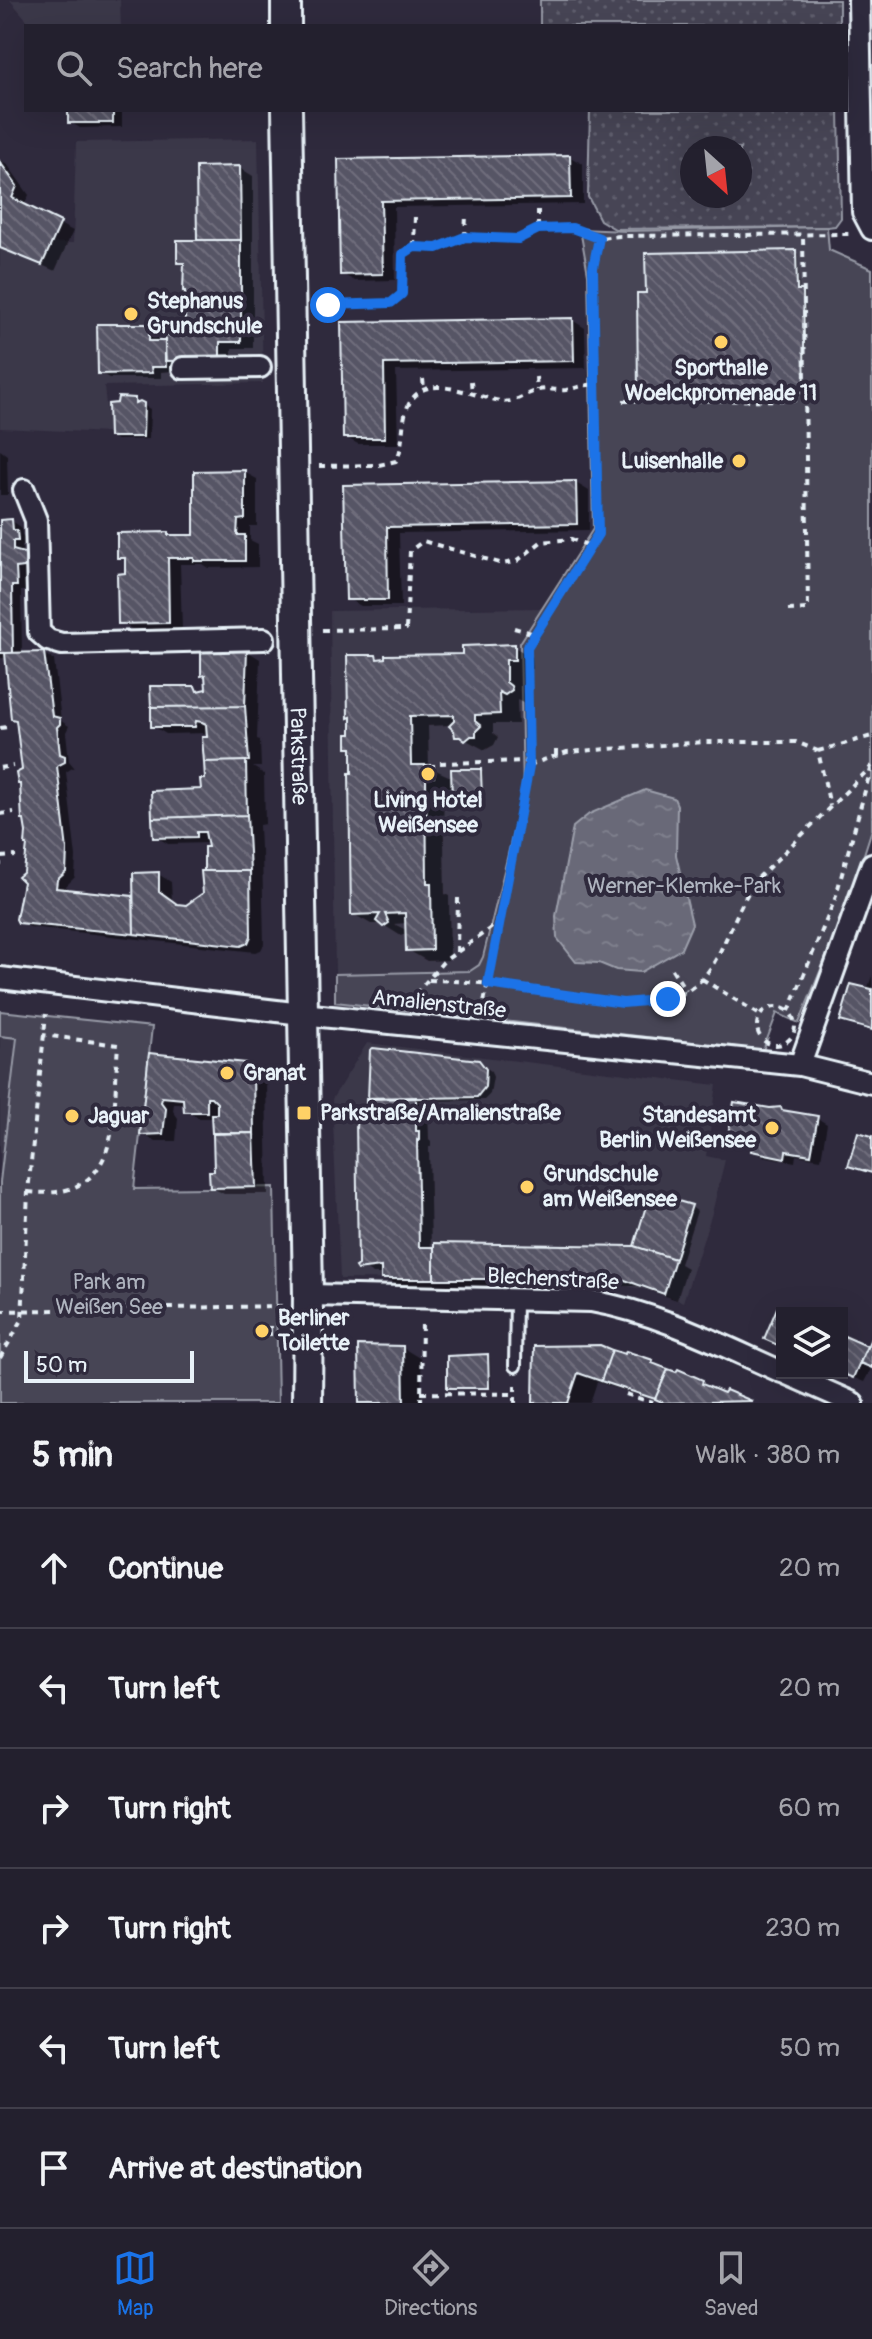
<!DOCTYPE html>
<html lang="en">
<head>
<meta charset="utf-8">
<style>
  :root { --surface:#23202e; --page:#2f2d3a; --text:#f1f3f6; --muted:#a3a3aa; --line:#403e4a; --accent:#1a73e8 }
  body { margin:0; font-family:Pangolin,sans-serif; background:var(--page); color:var(--text) }
  .controls { position:absolute; right:24px; bottom:24px; display:grid; overflow:hidden; border-radius:0px; box-shadow:0 8px 32px #0002 }
  .controls button { width:72px; height:72px; display:grid; place-items:center; padding:0; border:0; border-bottom:2px solid var(--line); background:var(--surface); color:var(--text); font:40px sans-serif }
  .compass { position:absolute; left:680px; top:136px; width:72px; height:72px; border-radius:50%; background:var(--surface); box-shadow:0 8px 32px #0002; rotate:153deg }
  .scale { position:absolute; left:24px; bottom:20px; width:170px; box-sizing:border-box; padding-left:8px; border:4px solid #e8f1f8; border-top:0; font-size:22px; line-height:28px; white-space:nowrap; color:#e8f1f8; -webkit-text-stroke:6px #2f2a3d; paint-order:stroke }
  .stop { position:absolute; width:24px; height:24px; margin:-18px; border:6px solid #1a73e8; border-radius:50%; background:#fff }
  .stop.end { background:#1a73e8; border-color:#fff; box-shadow:0 2px 8px #0008 }
  .list { margin:0; padding:0; list-style:none }
  h2 { display:flex; justify-content:space-between; align-items:center; height:104px; margin:0; padding:0 32px; font-size:34px }
  h2 small { font-size:26px; font-weight:400; color:var(--muted) }
  .list li { display:grid; grid-template-columns:52px 1fr auto; gap:24px; align-items:center; box-sizing:border-box; height:120px; padding:0 32px; border-top:2px solid var(--line) }
  .list b { display:block; font-size:30px; white-space:nowrap }
  .list em { font-size:26px; font-style:normal; color:var(--muted) }
  .icon { flex:none; width:44px; height:44px; fill:none; stroke:currentColor; stroke-width:2; stroke-linecap:round; stroke-linejoin:round }
  .map { position:relative; flex:none; width:872px; height:1403px; overflow:hidden }
  .search { position:absolute; background:var(--surface); box-shadow:0 8px 32px #0002; left:24px; right:24px; top:24px; height:88px; display:flex; align-items:center; gap:20px; box-sizing:border-box; padding:0 28px; border-radius:0px; color:var(--muted); font-size:30px }
  .sheet { height:824px; background:var(--surface) }
  nav { display:flex; justify-content:space-around; align-items:center; box-sizing:border-box; height:112px; border-top:2px solid var(--line); background:var(--surface); font-size:22px; color:var(--muted) }
  nav a { display:grid; justify-items:center; gap:4px }
  nav .on { color:var(--accent) }
  .map>svg:first-child { display:block }
  .built { fill:#3b3749 }
  .grass { fill:url(#grass-dots); stroke:#979aa6; stroke-width:2; fill-rule:evenodd }
  .park { fill:#464455; stroke:#979aa6; stroke-width:2 }
  .water { fill:url(#water-ripples); stroke:#9c9fab; stroke-width:2 }
  .shadow { fill:#0007; fill-rule:evenodd }
  .building { fill:url(#building-back-hatch); stroke:#e8f1f8; stroke-width:2 }
  .lines { fill:none; stroke-linecap:round; stroke-linejoin:round }
  .lane-casing { stroke:#e8f1f8; stroke-width:16 }
  .street-casing { stroke:#e8f1f8; stroke-width:26 }
  .secondary-casing { stroke:#e8f1f8; stroke-width:34 }
  .path { stroke:#e8f1f8; stroke-width:4; stroke-dasharray:6 6; stroke-linecap:butt }
  .lane { stroke:#2f2a3d; stroke-width:10 }
  .street { stroke:#2f2a3d; stroke-width:20 }
  .secondary { stroke:#2f2a3d; stroke-width:28 }
  .route { stroke:#1a73e8; stroke-width:10 }
  .poi-dot { fill:#ffd166; stroke:#2f2a3d; stroke-width:3 }
  .labels { text-anchor:middle; dominant-baseline:central; stroke-width:8; stroke-linejoin:round; paint-order:stroke }
  .poi-label { font-size:22px; font-weight:bold; fill:#e8f1f8; stroke:#2f2a3d; text-anchor:start }
  .street-label { font-size:22px; fill:#e8f1f8; stroke:#2f2a3d }
  .park-label { font-size:22px; fill:#afb4bf; stroke:#2f2a3d }
</style>
</head>
<body>
<div class="map">
<svg width="872" height="1403" viewBox="0 0 872 1403">
  <defs>
    <pattern id="grass-dots" width="8" height="8" patternUnits="userSpaceOnUse" patternTransform="scale(2)"><rect width="8" height="8" fill="#464455"/><path d="M2 2h.1M6 6h.1" fill="none" stroke="#615f6e" stroke-width="1.8" stroke-linecap="round"/></pattern>
    <pattern id="water-ripples" width="26" height="14" patternUnits="userSpaceOnUse" patternTransform="scale(2)"><rect width="26" height="14" fill="#696978"/><path d="M2 4q2-2 4 0t4 0M15 11q2-2 4 0t4 0" fill="none" stroke="#7e7f8c"/></pattern>
    <pattern id="building-back-hatch" width="6" height="6" patternUnits="userSpaceOnUse" patternTransform="scale(2)"><rect width="6" height="6" fill="#575565"/><path d="M-1 5l2 2M0 0l6 6M5-1l2 2" fill="none" stroke="#6f6e7c"/></pattern>
  </defs>
  <rect width="100%" height="100%" fill="#2f2a3d"/>
  <filter id="ink" filterUnits="userSpaceOnUse"><feTurbulence type="fractalNoise" baseFrequency=".0125" numOctaves="2"/><feDisplacementMap in="SourceGraphic" scale="16" xChannelSelector="R" yChannelSelector="G"/><feConvolveMatrix kernelMatrix="1 2 1 2 8 2 1 2 1" color-interpolation-filters="sRGB"/></filter>
  <g filter="url(#ink)">
    <path class="built" d="M10,0H120L121,26H32Z
      M258,139L263,383L104,386L109,433L0,428V243H73L76,142Z
      M543,608L520,643L523,793L479,965L470,971L335,974L330,611Z
      M0,1036L17,1038L0,1182Z
      M367,1043L717,1085L706,1156L725,1160L712,1213L683,1302L664,1294L618,1284L585,1281L340,1279L332,1099Z"/>
    <path class="grass" d="M540,0H839V26H540Z
      M590,110H839L841,218L835,226L827,227L615,229L600,220L588,197ZM692,148H740V196H692Z"/>
    <path class="park" d="M827,227L829,250L872,269V829L849,901L799,1023L777,1013L763,1050L335,1002V974L470,971L479,965L483,957L523,793L520,643L593,529L588,274L580,229L626,231Z
      M0,1011L152,1027L134,1189L274,1187L278,1403H0V1182L17,1038L0,1036Z"/>
    <path class="water" d="M645,790L674,798L677,805L676,855L692,924L681,949L641,972L616,970L599,963L576,962L557,938L556,916L573,827L589,814Z"/>
    <path class="shadow" d="M70,110H122V127L80,128L70,122Z
      M570,157L583,164V204L394,207L395,280L355,281L342,274L340,161Z
      M0,160L7,164L29,195L24,206L73,231L55,271L0,246Z
      M240,168L253,176V348H232V366L161,372V378H109L100,373L149,326L158,331V343L188,338L186,266L179,262L199,242Z
      M796,252L798,254L799,292L805,293L806,392L640,393L648,295Z
      M572,320L585,328L586,368L396,371L398,444H358L345,437L343,324Z
      M134,400L150,409L149,439L117,440L111,436Z
      M0,450L7,455L8,495H0Z
      M244,472L257,479V526H250V540L258,544V567L209,568L203,564H180L182,629L133,630L120,622L127,562L119,557L167,534L173,537H196Z
      M576,483L589,491V530L399,533L401,606H361L348,599L345,487Z
      M12,521L21,527L22,535L26,538L27,546H22V554L34,561V571L26,573V591H21L22,654H44L54,660L61,721L69,726L66,732L69,761L74,767L66,772L76,857L75,877L66,886V891L135,899L158,874L171,882L172,901L181,906L193,905L205,894L210,843L168,844L155,836L203,791L207,781L209,733L166,734L153,726L194,688L202,692L208,690L207,677L203,675L247,651L260,659L257,739L260,740L261,767H253L264,774L265,824L259,825L260,848L262,850L264,944L261,950L255,952L30,927L20,921L29,846L24,772L8,658H0V522Z
      M514,647L532,657L533,669H524V695L530,701L525,704L517,700L518,724H493V733L498,737L494,745L485,750L457,735L451,725L428,726L429,767L453,778L483,772V799H457L454,787H443L445,894L449,896L450,960L427,961L408,950V932L401,936L382,924H371L353,914L354,775V749L349,747L353,736V718L350,716L376,657L383,660L464,656ZM407,923L408,931L394,924Z
      M872,976V1031L843,1020L867,990Z
      M151,1055L245,1065L266,1080L268,1194H224L211,1187L216,1173L213,1118H199L186,1111L185,1104L174,1103L173,1111L178,1118L176,1141H155L142,1134Z
      M478,1062L491,1071L493,1077L490,1094L484,1100L417,1101L428,1107L429,1139L431,1141V1147H429L431,1249L635,1248L691,1207L697,1211L680,1264L687,1268L677,1300L637,1286L396,1285L383,1278V1274H373L360,1266L368,1121Z
      M780,1109L788,1113L817,1118L827,1124L821,1159L796,1155L795,1162L763,1156L753,1150V1148L739,1145L729,1139L770,1110Z
      M842,1337L868,1349L872,1341V1367L864,1382L842,1373Z
      M403,1348L421,1359L422,1403H361Z
      M536,1348L652,1362L702,1382L721,1394L727,1393L751,1403H664L597,1382L590,1403H535Z
      M488,1356L490,1358L491,1388L449,1387Z"/>
    <path class="building" d="M68,110H113V123H68Z
      M570,155L571,198L381,201L383,274L340,275L338,159Z
      M0,162L17,186L12,198L61,222L42,265L0,248Z
      M240,166L241,240H197L196,167Z
      M177,240H241V342H220V360L165,361V336H185V291H183L184,263H177Z
      M796,250L797,290H803L805,392L638,394L637,293H646L645,253Z
      M573,318L574,361L384,364L385,438H343L341,322Z
      M97,324H149V341H165L166,367H151L152,373L98,374Z
      M118,397L135,398V403L140,401L144,403L143,437H109L108,404L117,403Z
      M245,470V519L238,520L237,535H245V561H194V558H168L169,623L118,624L117,574L125,573V558H117V533L168,532V535H194V471Z
      M576,481L577,524L387,527L388,600H346L343,485Z
      M12,519L13,530H17L18,541H13V550L24,553L27,562L24,567L16,568L17,586H12L13,653H0V520Z
      M515,644V660H506V682L511,686L512,690L505,695L499,692L500,714L475,715V721L481,726L476,731V736H471L465,741L460,737H455L454,731L449,726L454,721V715L410,716L411,765H434V777H426L427,883H431L432,950L406,951L405,913L385,914L389,923L383,927L376,921L380,914L351,915L349,773H352V748H347V734H351V717L348,718L347,655H376L377,659L385,658V655L462,654V646Z
      M247,649L245,706L151,707L150,686H195L197,691L206,689L205,675L201,676V650Z
      M44,652L52,716L60,718V724L57,727L60,754L65,756V762L57,766L67,850L66,872L57,880L56,888L133,896L134,934L18,923L16,919L23,882L18,877L24,872L27,845H25L26,832L24,820H22L20,784H18L16,773L22,770L16,720L11,719L5,653Z
      M245,706L249,761L204,762L202,737H207L206,724L202,722L196,721L195,727H151V707Z
      M246,761L247,815L152,818L151,791L201,789L200,779H205L204,762Z
      M451,769H481L482,798L452,799Z
      M247,815L250,871H204V847H208L205,832H197V837L153,838L152,818Z
      M201,871H250L251,936L248,943L241,946L134,934L133,873L159,872V891L177,904L186,905L203,893Z
      M851,984L872,989V1030L840,1021Z
      M373,1048L479,1060L486,1069L485,1087L477,1097L368,1099L370,1050Z
      M149,1053L246,1063L253,1071L254,1133H212L211,1114H217V1103L211,1097H207V1112H184L183,1099L162,1097L161,1102L166,1109L163,1134L140,1135Z
      M416,1097V1131H419V1141L417,1140L419,1247H434V1279H381V1267L357,1270L355,1267L358,1265L356,1119H366V1098Z
      M734,1102L770,1108L781,1107L782,1110L818,1116L811,1155L786,1151L785,1158L751,1151L752,1145L727,1140Z
      M858,1132L872,1136V1173L848,1166Z
      M254,1133L256,1187L210,1188L209,1171H214L213,1134Z
      M650,1193L692,1205L675,1259L634,1246Z
      M434,1243L634,1246L675,1259L664,1294L622,1279H434Z
      M777,1308L789,1313H782V1347L764,1339Z
      M254,1327H271V1335H254Z
      M842,1335L867,1346L853,1378L841,1373Z
      M872,1336V1368L860,1363Z
      M358,1345L403,1346L404,1403H359Z
      M600,1345L612,1350L601,1381L578,1373L568,1403H533L534,1346Z
      M612,1350L625,1354L626,1351L653,1360L652,1363L668,1369L655,1399L601,1381Z
      M488,1354L489,1388H447V1356Z
      M668,1369L676,1372L678,1369L703,1380L702,1384L724,1393L726,1390L752,1401L664,1403L655,1399Z"/>
    <g class="lines">
      <g class="lane-casing">
        <path id="lane" d="M515,1366L516,1299"/>
      </g>
      <g class="street-casing">
        <path id="street" d="M859,0L863,212L872,229
          M183,368L260,367
          M24,490L36,520L39,632L48,640L62,644L264,639
          M0,978L302,1014L800,1065L872,1083
          M800,1065L872,864
          M308,1295L591,1301C659,1313 719,1344 782,1372
          M785,1373L853,1403"/>
      </g>
      <g class="secondary-casing">
        <g id="secondary">
          <path d="M286,0V26"/>
          <path id="s1" d="M287,110L308,1295L307,1403"/>
        </g>
      </g>
      <path class="path" d="M538,210V229
        M465,237L466,215
        M414,247L415,216
        M316,305L391,303L402,294L403,254L414,247L437,248L465,237L518,239L538,229L572,228L599,238
        M536,377L537,390
        M423,379L424,389
        M471,381L472,392
        M623,401L807,400
        M319,466L379,465L396,461C407,442 397,409 418,393C437,377 479,398 501,401C515,404 523,394 536,391C546,387 556,391 566,390C577,388 584,384 596,385
        M788,610L808,609L803,234
        M514,628L535,634
        M322,630L406,629L410,551L423,541L503,564L517,561L541,542L571,539L590,546
        M0,728L7,727
        M818,751L872,736
        M556,756V747
        M440,763L529,761
        M529,765L567,752L704,742H796L818,751L830,806
        M0,768L13,766
        M0,814L14,812
        M0,850V866
        M1,857L16,856
        M457,952L458,898
        M672,969L686,991
        M702,979L760,1015
        M429,980C478,981 527,988 576,995C606,999 638,1007 668,999C680,996 691,989 700,981C723,959 735,908 757,879L872,766
        M408,1003L443,962L498,923
        M757 1026a19 19 0 1 1 38 0a19 19 0 1 1-38 0Z
        M789,1011L835,899L871,769
        M482,1013L529,766L527,647L598,534L593,268L599,238L620,236L850,234
        M28,1192C126,1202 112,1114 118,1045L43,1035
        M0,1311L284,1306
        M0,1358L22,1320L28,1192L46,1014
        M421,1393L515,1394
        M626,1394L653,1403
        M421,1403L422,1320
        M515,1403V1380"/>
      <use href="#lane" class="lane"/>
      <use href="#street" class="street"/>
      <use href="#secondary" class="secondary"/>
    </g>
  </g>
  <g class="lines" filter="url(#ink)">
    <path class="route" d="M328,305L391,303L402,294L403,254L414,247L437,248L465,237L518,239L538,229L572,228L599,238L593,268L598,534L527,647L529,766L488,984L623,1003L668,999"/>
  </g>
  <g class="poi-dot">
    <circle cx="131" cy="314" r="8"/>
    <circle cx="721" cy="342" r="8"/>
    <circle cx="739" cy="461" r="8"/>
    <circle cx="428" cy="774" r="8"/>
    <circle cx="227" cy="1073" r="8"/>
    <rect x="296" y="1105" width="16" height="16" rx="4"/>
    <circle cx="72" cy="1116" r="8"/>
    <circle cx="772" cy="1128" r="8"/>
    <circle cx="527" cy="1187" r="8"/>
    <circle cx="262" cy="1331" r="8"/>
  </g>
  <g class="labels">
    <g class="poi-label">
      <text x="147" y="301">Stephanus<tspan x="147" dy="25">Grundschule</tspan></text>
      <text x="721" y="368" text-anchor="middle">Sporthalle<tspan x="721" dy="25">Woelckpromenade 11</tspan></text>
      <text x="723" y="461" text-anchor="end">Luisenhalle</text>
      <text x="428" y="800" text-anchor="middle">Living Hotel<tspan x="428" dy="25">Weißensee</tspan></text>
      <text x="243" y="1073">Granat</text>
      <text x="320" y="1113">Parkstraße/Amalienstraße</text>
      <text x="756" y="1115" text-anchor="end">Standesamt<tspan x="756" dy="25">Berlin Weißensee</tspan></text>
      <text x="88" y="1116">Jaguar</text>
      <text x="543" y="1174">Grundschule<tspan x="543" dy="25">am Weißensee</tspan></text>
      <text x="278" y="1318">Berliner<tspan x="278" dy="25">Toilette</tspan></text>
    </g>
    <g class="street-label">
      <text stroke="none"><textPath href="#s1" startOffset="646">Parkstraße</textPath></text>
      <text transform="translate(439 1004) rotate(6)">Amalienstraße</text>
      <text transform="translate(553 1279) rotate(3)">Blechenstraße</text>
    </g>
    <g class="park-label">
      <text x="684" y="886">Werner-Klemke-Park</text>
      <text x="109" y="1282">Park am<tspan x="109" dy="25">Weißen See</tspan></text>
    </g>
  </g>
</svg>
<div class="controls">
<button><svg class="icon" aria-label="layers" viewBox="0 0 24 24"><path d="M12 4l9 5-9 5-9-5zM3 14l9 5 9-5"/></svg></button>
</div>
<svg class="compass" viewBox="-18 -18 36 36"><path d="M0-13l5 13h-10z" fill="#e53935"/><path d="M0 13l5-13h-10z" fill="#a3a3aa"/></svg>
<div class="scale">50 m</div>
<div class="stop" style="left:328px;top:305px"></div>
<div class="stop end" style="left:668px;top:999px"></div>
<div class="search"><svg class="icon" aria-label="search" viewBox="0 0 24 24"><circle cx="10" cy="10" r="6"/><path d="M15 15l6 6"/></svg>Search here</div>
</div>
<section class="sheet">
<h2>5 min<small>Walk · 380 m</small></h2>
<ul class="list">
<li><svg class="icon" aria-label="ahead" viewBox="0 0 24 24"><path d="M12 20V5M6 11l6-6 6 6"/></svg><div><b>Continue</b></div><em>20 m</em></li>
<li><svg class="icon" aria-label="left" viewBox="0 0 24 24"><path d="M17 20v-9H6M10 6l-5 5 5 5"/></svg><div><b>Turn left</b></div><em>20 m</em></li>
<li><svg class="icon" aria-label="right" viewBox="0 0 24 24"><path d="M7 20v-9h11M14 6l5 5-5 5"/></svg><div><b>Turn right</b></div><em>60 m</em></li>
<li><svg class="icon" aria-label="right" viewBox="0 0 24 24"><path d="M7 20v-9h11M14 6l5 5-5 5"/></svg><div><b>Turn right</b></div><em>230 m</em></li>
<li><svg class="icon" aria-label="left" viewBox="0 0 24 24"><path d="M17 20v-9H6M10 6l-5 5 5 5"/></svg><div><b>Turn left</b></div><em>50 m</em></li>
<li><svg class="icon" aria-label="arrive" viewBox="0 0 24 24"><path d="M6 21V4h12l-3 4 3 4H6"/></svg><div><b>Arrive at destination</b></div></li>
</ul>
</section>
<nav>
<a class="on"><svg class="icon" aria-label="map" viewBox="0 0 24 24"><path d="M3 6l6-2 6 2 6-2v14l-6 2-6-2-6 2zM9 4v14M15 6v14"/></svg>Map</a>
<a><svg class="icon" aria-label="directions" viewBox="0 0 24 24"><path d="M12 3l9 9-9 9-9-9zM9 14v-3h6M13 9l2 2-2 2"/></svg>Directions</a>
<a><svg class="icon" aria-label="saved" viewBox="0 0 24 24"><path d="M7 4h10v16l-5-4-5 4z"/></svg>Saved</a>
</nav>
</body>
</html>
